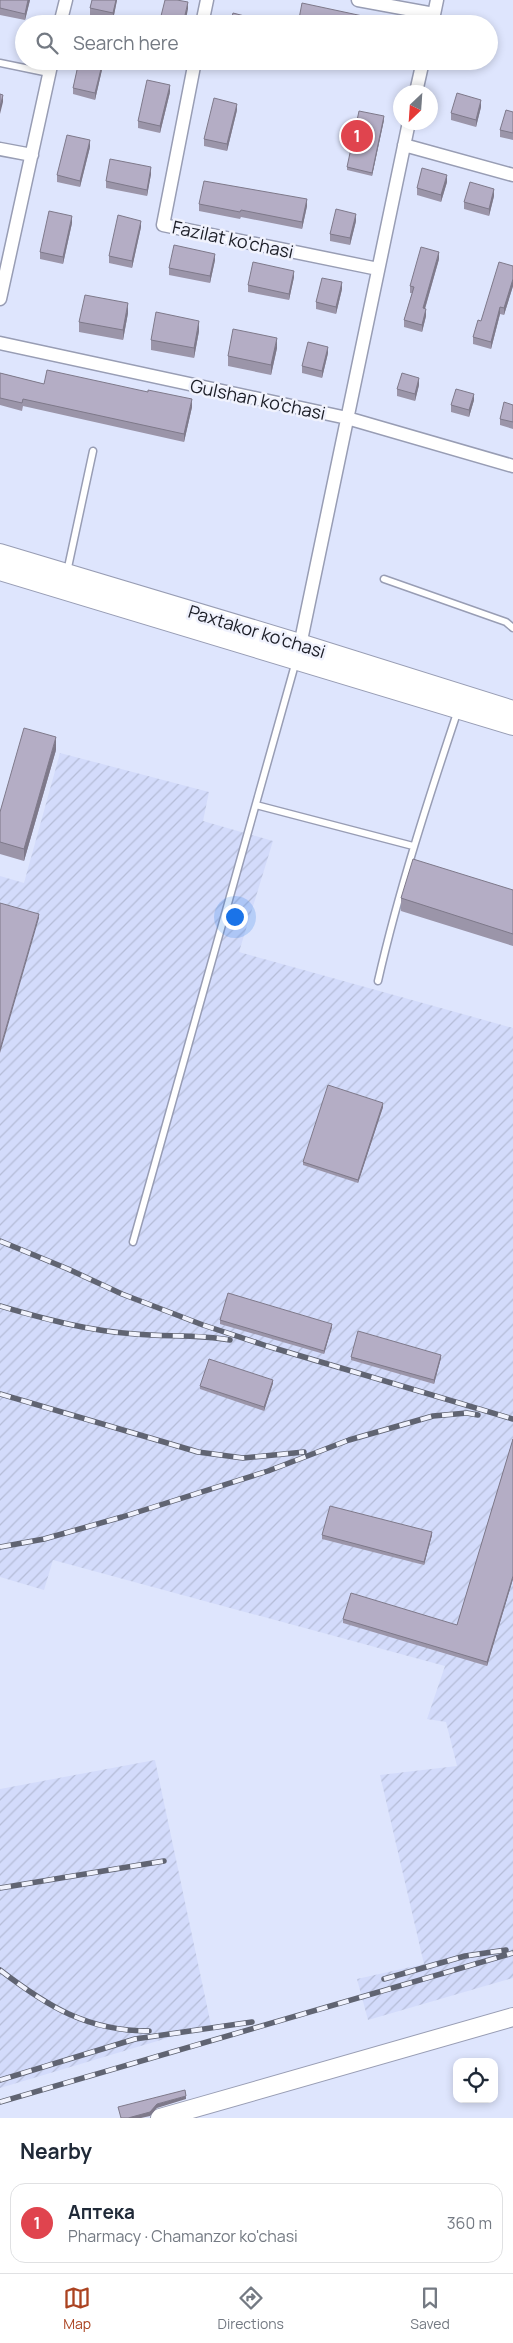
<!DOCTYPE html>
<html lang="en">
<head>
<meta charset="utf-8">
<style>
  :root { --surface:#fff; --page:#f6f6f7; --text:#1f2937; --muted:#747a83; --line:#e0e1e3; --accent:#ab4321 }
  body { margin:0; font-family:Manrope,sans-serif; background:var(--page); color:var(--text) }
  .controls { position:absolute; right:15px; bottom:15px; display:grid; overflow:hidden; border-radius:10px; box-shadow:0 2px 8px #0003 }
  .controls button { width:45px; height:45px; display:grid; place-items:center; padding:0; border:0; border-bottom:1px solid var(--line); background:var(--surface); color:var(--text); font:25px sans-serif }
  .compass { position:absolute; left:393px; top:85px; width:45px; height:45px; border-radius:50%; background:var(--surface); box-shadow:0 2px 8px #0003; rotate:205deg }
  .you { position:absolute; left:234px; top:916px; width:18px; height:18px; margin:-12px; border:4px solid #fff; border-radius:50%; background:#1a73e8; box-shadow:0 0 0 8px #1a73e833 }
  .badge { display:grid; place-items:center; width:32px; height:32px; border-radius:50%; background:var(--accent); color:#fff; font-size:16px; font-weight:700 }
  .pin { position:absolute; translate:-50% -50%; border:2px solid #fff; box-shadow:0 1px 5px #0006 }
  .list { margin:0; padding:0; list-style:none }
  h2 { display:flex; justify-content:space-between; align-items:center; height:65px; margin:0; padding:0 20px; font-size:21px }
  h2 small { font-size:16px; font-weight:400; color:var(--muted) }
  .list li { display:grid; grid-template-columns:32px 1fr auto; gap:15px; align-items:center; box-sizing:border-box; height:80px; margin:0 10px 10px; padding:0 10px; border:1px solid var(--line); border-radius:15px }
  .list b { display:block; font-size:19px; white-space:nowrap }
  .list p { margin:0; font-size:16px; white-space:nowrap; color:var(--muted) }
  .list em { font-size:16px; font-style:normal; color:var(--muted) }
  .icon { flex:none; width:28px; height:28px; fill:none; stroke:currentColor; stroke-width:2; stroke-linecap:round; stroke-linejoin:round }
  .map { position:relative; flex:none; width:513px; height:2118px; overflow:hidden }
  .search { position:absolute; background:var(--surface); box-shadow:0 2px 8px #0003; left:15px; right:15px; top:15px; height:55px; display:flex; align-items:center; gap:12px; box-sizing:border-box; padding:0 18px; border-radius:28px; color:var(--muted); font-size:19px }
  .sheet { height:155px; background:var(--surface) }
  nav { display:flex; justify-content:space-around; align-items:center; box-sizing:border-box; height:70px; border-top:1px solid var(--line); background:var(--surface); font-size:14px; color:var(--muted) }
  nav a { display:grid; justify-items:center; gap:2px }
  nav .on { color:var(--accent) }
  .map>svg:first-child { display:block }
  .industrial { fill:url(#industrial-furrows) }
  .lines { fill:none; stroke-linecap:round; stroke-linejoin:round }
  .lane-casing { stroke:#989db4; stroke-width:9 }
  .street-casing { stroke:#989db4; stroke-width:15 }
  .secondary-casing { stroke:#989db4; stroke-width:20 }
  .lane { stroke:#fff; stroke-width:6 }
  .street { stroke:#fff; stroke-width:12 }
  .secondary { stroke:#fff; stroke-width:18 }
  .rail-casing { stroke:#606472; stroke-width:5.5 }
  .rail { stroke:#f0f2fd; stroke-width:4; stroke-dasharray:11; stroke-linecap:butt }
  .wall { fill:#9b95a9 }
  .shaded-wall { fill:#7e798a }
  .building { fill:#b4adc5; stroke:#7e798a }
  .labels { text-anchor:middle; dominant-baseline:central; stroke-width:5; stroke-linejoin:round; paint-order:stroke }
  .street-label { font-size:18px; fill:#1c1e27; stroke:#f0f2fd }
</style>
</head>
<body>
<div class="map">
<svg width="513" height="2118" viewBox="0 0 513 2118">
  <defs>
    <pattern id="industrial-furrows" width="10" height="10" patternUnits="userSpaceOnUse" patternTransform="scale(1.25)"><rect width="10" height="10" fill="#d3dbfb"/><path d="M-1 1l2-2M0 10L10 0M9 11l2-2" fill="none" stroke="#b5bcd7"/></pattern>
  </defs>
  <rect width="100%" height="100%" fill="#dee5fd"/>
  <path class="industrial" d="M60,753L209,792L203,821L273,841L239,952L513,1028V1978L368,2020L357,1979L424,1964L380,1775L457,1766L446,1722L427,1719L445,1666L53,1560L44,1590L0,1577V876L24,883Z
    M155,1760L211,2025L0,2088V1789Z"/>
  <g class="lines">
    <g class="lane-casing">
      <path id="lane" d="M0,63L49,73
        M67,572L93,451
        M384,579L506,622L513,628
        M256,805L413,846
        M378,981C399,889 428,800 458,710
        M133,1242L296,661"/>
    </g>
    <g class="street-casing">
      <path id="street" d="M358,0L434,14
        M60,24L66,0
        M202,24L207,0
        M432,24L437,0
        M195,61L163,225L378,269
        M416,92L423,61
        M404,145L513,175
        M0,149L32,155
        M0,299L52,61
        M0,343L347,418L513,466
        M299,650L409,122"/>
    </g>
    <g class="secondary-casing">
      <path id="secondary" d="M0,553L300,643L513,710
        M0,571L513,726
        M160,2118L513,2017"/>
    </g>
    <use href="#lane" class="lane"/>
    <use href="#street" class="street"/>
    <use href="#secondary" class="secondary"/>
    <g class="rail-casing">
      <path id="rail" d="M0,1241L68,1269L122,1294L203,1325L267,1346L513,1419
        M0,1306C44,1319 89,1331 135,1334C166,1337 198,1334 230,1340
        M0,1394L198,1452L243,1458L304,1452
        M0,1547L44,1539L122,1517L268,1471L349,1440L433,1416L467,1413L478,1415
        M0,1888L164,1861
        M0,1970C47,2006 87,2031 149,2031
        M384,1979L465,1956L506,1950
        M0,2080L135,2039L252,2022
        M0,2102L513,1953"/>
    </g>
    <use href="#rail" class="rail"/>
  </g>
  <path class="wall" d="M0,0H30L25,20L0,15Z
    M92,0H117L113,20L90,15V8Z
    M79,61H104L95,100L73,94V88Z
    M226,61H247L246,66Z
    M470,61H485L484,65Z
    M170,92L160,133L138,128V121Z
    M481,107L476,127L451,120V113Z
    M237,110L227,151L204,146V139Z
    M513,112V140L500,137V130Z
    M384,120L372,176L347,170V167Z
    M90,147L80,187L57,182V175Z
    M151,174L147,196L106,188V181Z
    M447,182L441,202L417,195V188Z
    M494,196L489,216L464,209V202Z
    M199,204L307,206L302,229L241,217L240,219L199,211Z
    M356,221L350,245L330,241V234Z
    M72,223L63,264L40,259V252Z
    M141,227L132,268L109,263V256Z
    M439,259L425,309L426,316L422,332L404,327V320L412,293H410V286Z
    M215,260L210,283L169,275V268Z
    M513,266V286L504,315L500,314L491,349L473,344V337Z
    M294,277L289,300L248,292V285Z
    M342,289L336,314L316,309V302Z
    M128,313L123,340L79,332V322Z
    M199,331L194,358L151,350V340Z
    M277,348L271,375L228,366V356Z
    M328,353L322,378L302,373V366Z
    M0,373L44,384L148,392L192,407L184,442L23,406L22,411L0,405Z
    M419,385L415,401L397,396V389Z
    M474,400L469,417L451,412V405Z
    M513,405V429L500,425V419Z
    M56,750L24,861L0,854V812Z
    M513,890V946L401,911V898Z
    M383,1107L358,1183L303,1165V1162Z
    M220,1320L332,1327L324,1354L220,1324Z
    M351,1357L441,1358L434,1384L351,1360Z
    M273,1383L264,1411L200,1389V1386Z
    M513,1439V1579L487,1666L343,1623V1619L457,1625Z
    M322,1535H432L424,1565L322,1539Z"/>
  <path class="shaded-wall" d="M28,0H30L25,20V14Z
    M116,0H117L113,20V13Z
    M188,2V9L185,24H183Z
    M103,61H104L95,100V93Z
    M170,85V92L160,133V126Z
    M3,95V102L0,114V107Z
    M481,100V107L476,127V120Z
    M237,104V110L227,151V144Z
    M384,116V120L372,176V173Z
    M90,140V147L80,187V181Z
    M151,167V174L147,196V190Z
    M447,175V182L441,202V195Z
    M494,189V196L489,216V209Z
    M307,199V206L302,229V222Z
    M356,214V221L350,245V238Z
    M72,216V223L63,264V257Z
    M141,221V227L132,268V261Z
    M439,252V259L423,315V308Z
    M215,254V260L210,283V276Z
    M294,271V277L289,300V294Z
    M513,279V286L504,315V308Z
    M342,282V289L336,314V307Z
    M128,303V313L123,340V330Z
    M500,307V314L491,349V342Z
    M426,309V316L422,332V325Z
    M199,321V331L194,358V348Z
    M277,338V348L271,375V365Z
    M328,347V353L322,378V371Z
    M419,378V385L415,401V394Z
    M474,394V400L469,417V410Z
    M192,399V407L184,442V434Z
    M56,737V750L24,861V849Z
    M39,914V918L0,1053V1049Z
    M383,1103V1107L358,1183V1180Z
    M332,1324V1327L324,1354V1351Z
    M441,1355V1358L434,1384V1380Z
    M273,1380V1383L264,1411V1407Z
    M432,1532V1535L424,1565V1562Z
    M513,1576V1579L487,1666V1662Z
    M186,2096V2099L157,2108L150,2116L141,2118H128L157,2104Z"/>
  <path class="building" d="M0,0H28L25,14L0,8Z
    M92,0H116L113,13L90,8Z
    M165,0H177L188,2L183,24H159Z
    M302,3L400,24H298Z
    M233,13L256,19L254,24H230Z
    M79,61H103L95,93L73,88Z
    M147,80L170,85L160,126L138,121Z
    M457,93L481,100L476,120L451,113Z
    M0,94L3,95L0,107Z
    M214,98L237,104L227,144L204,139Z
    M506,110L513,112V133L500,130Z
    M359,111L384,116L372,173L347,167Z
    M67,135L90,140L80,181L57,175Z
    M110,159L151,167L147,190L106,181Z
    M422,168L447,175L441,195L417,188Z
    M204,181L307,199L302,222L241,210L240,212L199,204Z
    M470,182L494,189L489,209L464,202Z
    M336,209L356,214L350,238L330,234Z
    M49,211L72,216L63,257L40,252Z
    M118,215L141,221L132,261L109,256Z
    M174,245L215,254L210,276L169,268Z
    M421,247L439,252L423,308L426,309L422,325L404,320L414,287L410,286Z
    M253,262L294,271L289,294L248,285Z
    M499,262L513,266V279L504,308L500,307L491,342L473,337L478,320L481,321Z
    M322,278L342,282L336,307L316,302Z
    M85,295L128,303L123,330L79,322Z
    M156,312L199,321L194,348L151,340Z
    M233,329L277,338L271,365L228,356Z
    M308,342L328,347L322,371L302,366Z
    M47,370L148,392V390L192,399L184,434L23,399L22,403L0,398V373L44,384Z
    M402,373L419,378L415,394L397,389Z
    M456,389L474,394L469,410L451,405Z
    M504,402L513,405V422L500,419Z
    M24,728L56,737L24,849L0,842V812Z
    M413,859L513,890V934L401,898Z
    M0,903L39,914L0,1049Z
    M328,1085L383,1103L358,1180L303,1162Z
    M228,1293L332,1324L324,1351L220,1320Z
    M358,1331L441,1355L434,1380L351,1357Z
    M209,1359L273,1380L264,1407L200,1386Z
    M513,1439V1576L487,1662L343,1619L351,1593L457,1625Z
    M330,1506L432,1532L424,1562L322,1535Z
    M185,2090L186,2096L157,2104L150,2112L128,2118H121L118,2107Z"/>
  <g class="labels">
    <g class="street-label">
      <text transform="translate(233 239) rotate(12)">Fazilat ko'chasi</text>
      <text transform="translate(258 399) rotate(12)">Gulshan ko'chasi</text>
      <text transform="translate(257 631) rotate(17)">Paxtakor ko'chasi</text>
    </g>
  </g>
</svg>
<div class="controls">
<button><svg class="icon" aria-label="locate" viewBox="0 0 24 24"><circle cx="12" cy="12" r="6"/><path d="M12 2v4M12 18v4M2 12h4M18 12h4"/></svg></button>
</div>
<svg class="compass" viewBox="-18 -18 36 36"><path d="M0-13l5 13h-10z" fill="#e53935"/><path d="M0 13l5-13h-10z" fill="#747a83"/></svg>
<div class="you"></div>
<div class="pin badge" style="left:357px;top:136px;background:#e0444e">1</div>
<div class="search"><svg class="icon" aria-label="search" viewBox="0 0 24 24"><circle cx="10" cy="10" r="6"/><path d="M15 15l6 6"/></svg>Search here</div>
</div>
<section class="sheet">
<h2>Nearby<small></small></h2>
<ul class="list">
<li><span class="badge" style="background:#e0444e">1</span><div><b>Аптека</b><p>Pharmacy · Chamanzor ko'chasi</p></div><em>360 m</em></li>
</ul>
</section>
<nav>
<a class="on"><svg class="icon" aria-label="map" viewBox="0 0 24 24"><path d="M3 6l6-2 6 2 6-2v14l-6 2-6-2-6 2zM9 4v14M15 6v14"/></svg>Map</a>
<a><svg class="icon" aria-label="directions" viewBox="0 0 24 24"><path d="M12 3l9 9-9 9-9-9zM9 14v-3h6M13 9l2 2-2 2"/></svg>Directions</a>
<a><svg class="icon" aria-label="saved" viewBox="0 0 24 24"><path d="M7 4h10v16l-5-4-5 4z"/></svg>Saved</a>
</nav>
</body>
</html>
